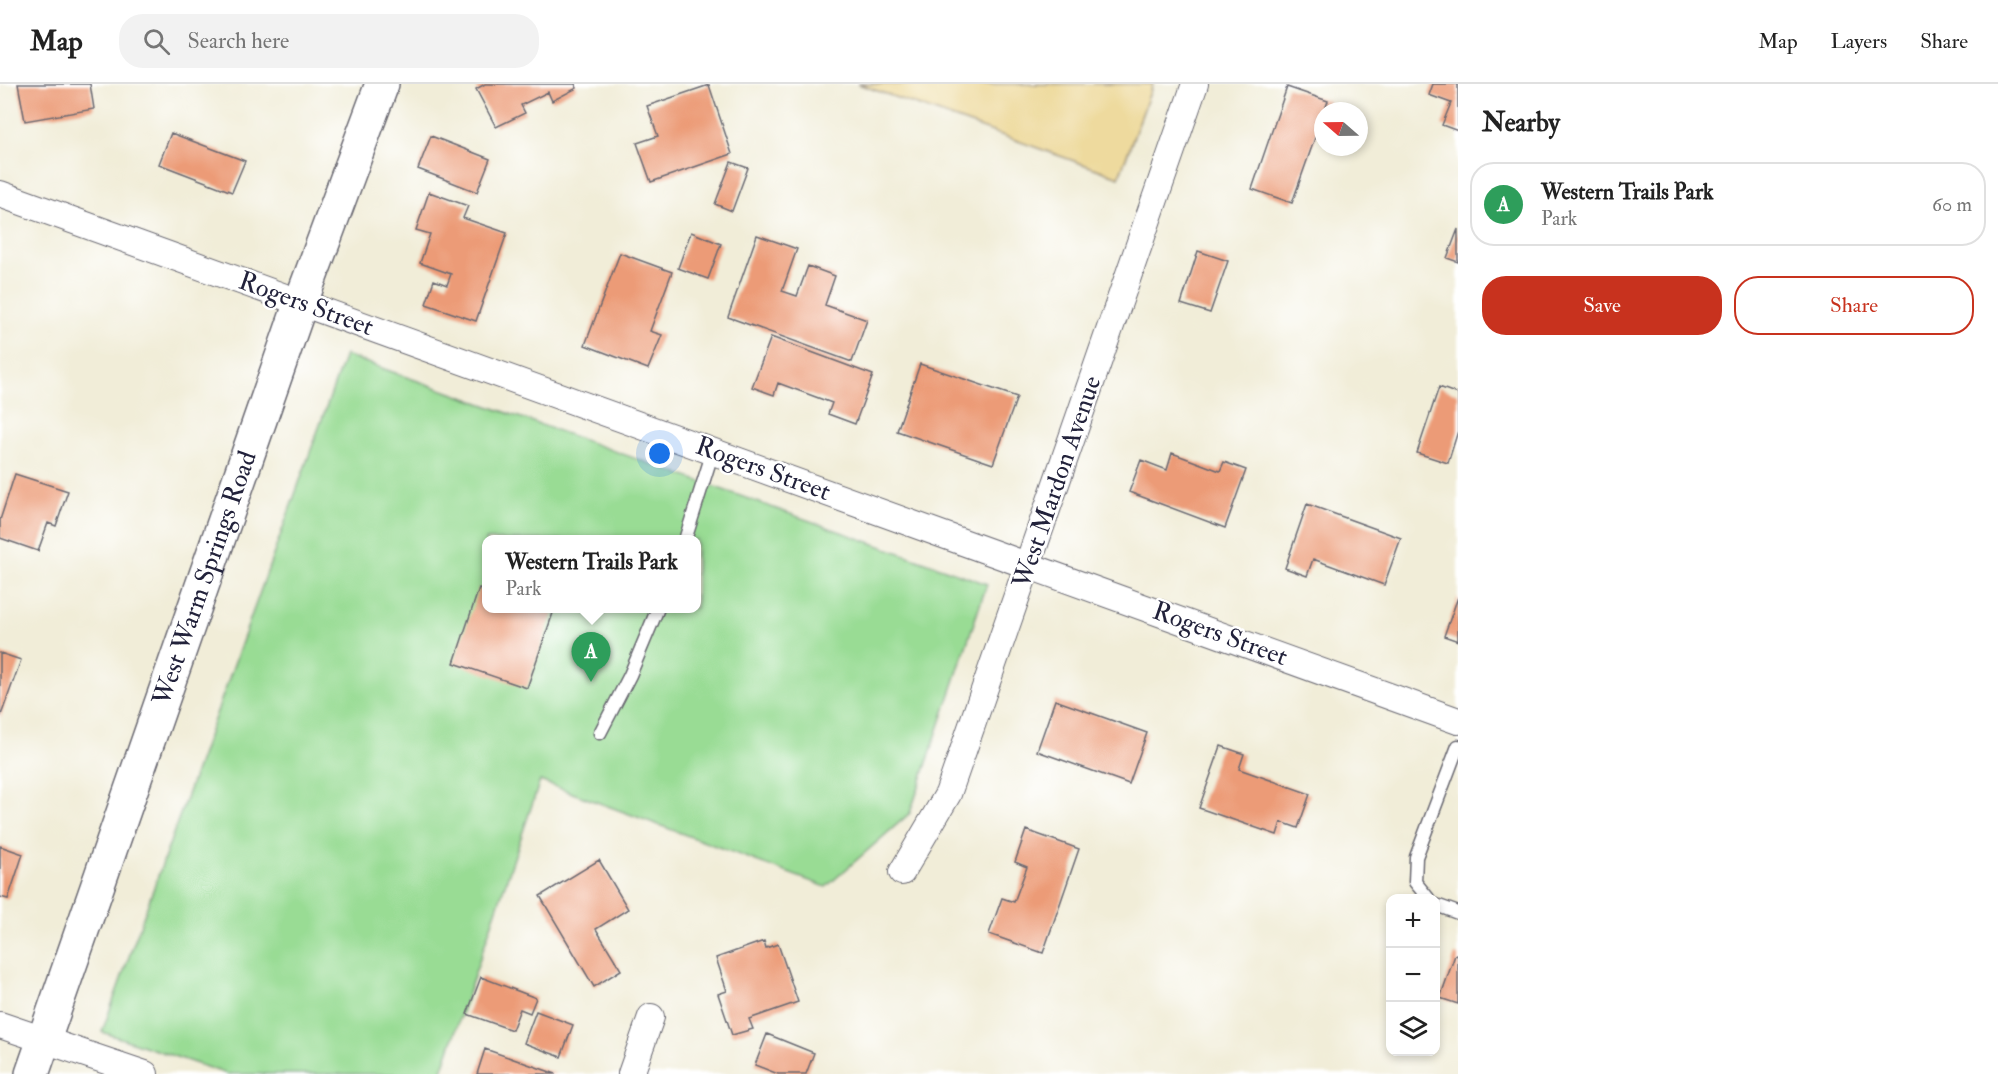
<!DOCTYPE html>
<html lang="en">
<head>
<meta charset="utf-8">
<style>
  :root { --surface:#fff; --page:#f2f2f2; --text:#222; --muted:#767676; --line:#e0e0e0; --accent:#c8321e }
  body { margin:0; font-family:"IM FELL Double Pica",serif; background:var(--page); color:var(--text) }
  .controls { position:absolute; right:18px; bottom:18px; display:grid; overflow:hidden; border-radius:12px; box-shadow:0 3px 9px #0003 }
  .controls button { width:54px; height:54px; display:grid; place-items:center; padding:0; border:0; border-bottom:2px solid var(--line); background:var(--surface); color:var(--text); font:30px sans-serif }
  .compass { position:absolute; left:1314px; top:18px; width:54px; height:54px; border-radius:50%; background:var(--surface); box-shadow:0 3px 9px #0003; rotate:290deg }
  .you { position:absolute; left:660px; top:370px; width:21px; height:21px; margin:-15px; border:4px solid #fff; border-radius:50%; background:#1a73e8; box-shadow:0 0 0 9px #1a73e833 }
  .badge { display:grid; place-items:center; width:39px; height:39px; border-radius:50%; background:var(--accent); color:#fff; font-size:20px; font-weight:700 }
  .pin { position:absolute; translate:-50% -50px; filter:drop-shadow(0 2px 3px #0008) }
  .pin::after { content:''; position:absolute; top:32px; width:21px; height:18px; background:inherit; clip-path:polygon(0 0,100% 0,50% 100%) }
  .popup { position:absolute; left:482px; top:451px; width:219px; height:78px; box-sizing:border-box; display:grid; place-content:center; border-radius:12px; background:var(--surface); filter:drop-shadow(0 2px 4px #0005); font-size:20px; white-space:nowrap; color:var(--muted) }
  .popup b { font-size:22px; color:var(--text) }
  .popup::after { content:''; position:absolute; left:50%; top:100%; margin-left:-12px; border:12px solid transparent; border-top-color:var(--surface) }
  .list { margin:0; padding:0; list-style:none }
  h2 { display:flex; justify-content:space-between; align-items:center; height:78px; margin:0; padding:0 24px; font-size:26px }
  h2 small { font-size:20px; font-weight:400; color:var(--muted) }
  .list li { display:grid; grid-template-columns:39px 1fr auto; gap:18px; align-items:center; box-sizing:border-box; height:84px; margin:0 12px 12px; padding:0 12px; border:2px solid var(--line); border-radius:24px }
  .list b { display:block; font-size:22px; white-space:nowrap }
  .list p { margin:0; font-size:20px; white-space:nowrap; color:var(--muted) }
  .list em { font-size:20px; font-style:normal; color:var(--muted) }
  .actions { display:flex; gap:12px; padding:18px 24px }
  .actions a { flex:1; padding:14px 0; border:2px solid var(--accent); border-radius:24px; text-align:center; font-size:21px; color:var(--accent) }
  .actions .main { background:var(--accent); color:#fff }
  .icon { flex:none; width:33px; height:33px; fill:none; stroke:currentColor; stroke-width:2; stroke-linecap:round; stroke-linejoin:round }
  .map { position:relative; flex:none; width:1458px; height:990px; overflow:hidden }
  header { display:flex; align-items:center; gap:36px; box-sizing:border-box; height:84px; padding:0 30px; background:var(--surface); border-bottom:2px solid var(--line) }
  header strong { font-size:28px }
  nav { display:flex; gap:33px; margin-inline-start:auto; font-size:21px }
  .search { width:420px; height:54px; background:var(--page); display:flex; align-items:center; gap:15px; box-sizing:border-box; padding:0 21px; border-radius:24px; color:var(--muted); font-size:22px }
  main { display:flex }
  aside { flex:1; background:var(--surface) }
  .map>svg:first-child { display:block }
  .green { fill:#99dc94; stroke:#5e7f68; stroke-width:1.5; fill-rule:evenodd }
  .sand { fill:#eeda9e; stroke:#887e6c; stroke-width:1.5 }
  .building { fill:#ec9b77 }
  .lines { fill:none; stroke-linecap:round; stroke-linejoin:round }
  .service-casing { stroke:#6a6972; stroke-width:15 }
  .minor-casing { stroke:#6a6972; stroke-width:28 }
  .secondary-casing { stroke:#6a6972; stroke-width:36 }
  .service { stroke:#fff; stroke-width:12 }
  .minor { stroke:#fff; stroke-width:26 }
  .secondary { stroke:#fff; stroke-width:33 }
  .labels { text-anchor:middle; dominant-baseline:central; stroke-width:5; stroke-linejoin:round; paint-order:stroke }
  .street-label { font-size:26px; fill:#22223b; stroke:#fff }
</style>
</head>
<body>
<header>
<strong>Map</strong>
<div class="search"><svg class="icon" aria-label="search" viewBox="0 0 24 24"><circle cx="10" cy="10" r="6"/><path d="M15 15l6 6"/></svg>Search here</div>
<nav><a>Map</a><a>Layers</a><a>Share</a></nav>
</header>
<main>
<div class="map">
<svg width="1458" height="990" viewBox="0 0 1458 990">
  <rect width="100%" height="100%" fill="#fff"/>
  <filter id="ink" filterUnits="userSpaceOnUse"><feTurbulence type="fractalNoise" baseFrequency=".0167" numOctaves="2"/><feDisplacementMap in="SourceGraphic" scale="12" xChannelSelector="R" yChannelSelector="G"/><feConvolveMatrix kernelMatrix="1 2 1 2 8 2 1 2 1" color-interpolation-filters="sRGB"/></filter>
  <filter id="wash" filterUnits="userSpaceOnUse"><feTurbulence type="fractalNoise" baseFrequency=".008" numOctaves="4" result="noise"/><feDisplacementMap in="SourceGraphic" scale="24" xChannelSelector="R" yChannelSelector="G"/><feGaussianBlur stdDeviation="1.35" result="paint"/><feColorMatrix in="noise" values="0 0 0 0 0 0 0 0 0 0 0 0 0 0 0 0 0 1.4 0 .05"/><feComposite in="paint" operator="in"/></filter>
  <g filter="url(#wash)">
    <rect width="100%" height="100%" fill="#f1edd8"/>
    <path class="green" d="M345,271L987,500L910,729L826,803L540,697L441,990H227L102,948ZM486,456H696V524H486Z"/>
    <path class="sand" d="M858,0H1153L1119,93Z"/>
    <g id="blocks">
      <path class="building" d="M18,0H90L94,25L25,37Z
        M485,0H575L577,4L552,17L548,8L521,21L525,29L496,43L476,5Z
        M1433,0H1458V47L1442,41L1451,19L1429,11Z
        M709,1L732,70L651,98L637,59L658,52L647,22Z
        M1287,3L1328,17L1292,119L1252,105Z
        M171,49L245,77L232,108L159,80Z
        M431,52L490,75L477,108L418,85Z
        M731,78L748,84L732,127L715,120Z
        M429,108L468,122L463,134L507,149L476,237L426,220L434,196L447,201L451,190L420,179L430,150L416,146Z
        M1458,145V178L1447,174Z
        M691,148L721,160L708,195L678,184Z
        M757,151L797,165L782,207L797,212L808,182L835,192L825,221L867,236L852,278L728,233Z
        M1198,167L1228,177L1210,229L1181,220Z
        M620,169L672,188L650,247L662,251L648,285L585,261Z
        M771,253L873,291L855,340L828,330L832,319L778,299L774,311L752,303Z
        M920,280L1017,313L993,380L897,347Z
        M1439,303L1458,310V347L1448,379L1417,369Z
        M1172,369L1220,387L1224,378L1246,386L1225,444L1129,408L1141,376L1167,386Z
        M15,390L68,407L56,442L48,439L38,467L0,454V436Z
        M1307,420L1401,454L1384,501L1313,475L1307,492L1285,484Z
        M479,504L486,506V524H541L553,529L527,604L454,579Z
        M1458,513V557L1444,552Z
        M0,569L21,576L0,634Z
        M1055,616L1147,649L1129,700L1037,667Z
        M1221,662L1244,670L1239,685L1310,710L1298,744L1281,738L1277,751L1199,724Z
        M1026,746L1079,765L1043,869L989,850L1002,814L1014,818L1027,783L1015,778Z
        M0,762L23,770L8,815L0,813Z
        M599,776L628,825L596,845L621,886L594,903L540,812Z
        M764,857L766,864L778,860L798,918L749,935L753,945L732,951L718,910L727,907L716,874Z
        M1455,871L1458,872V920L1440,914Z
        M481,893L536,914L530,929L520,925L512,946L467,930Z
        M536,927L573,941L561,973L524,959Z
        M767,950L814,969L806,990H778L755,981Z
        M485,965L556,990H477Z"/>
    </g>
  </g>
  <g filter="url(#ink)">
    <use href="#blocks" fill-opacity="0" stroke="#6a6972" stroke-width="1.5"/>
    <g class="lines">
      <g class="service-casing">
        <path id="service" d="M685,456L713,367
          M600,649L630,591L658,524
          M1428,814L1415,798L1416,773L1458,662
          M1436,821L1458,829"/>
      </g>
      <g class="minor-casing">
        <path id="minor" d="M0,110L1458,637
          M902,788L948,710L1195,0
          M0,941L145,990
          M631,990L651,933"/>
      </g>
      <g class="secondary-casing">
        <g id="secondary">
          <path id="s1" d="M32,990L301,218L382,0"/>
        </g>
      </g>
      <use href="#service" class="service"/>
      <use href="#minor" class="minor"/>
      <use href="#secondary" class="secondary"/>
    </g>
  </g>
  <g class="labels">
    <g class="street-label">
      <text transform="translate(306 220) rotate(20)">Rogers Street</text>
      <text transform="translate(763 385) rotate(20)">Rogers Street</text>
      <text transform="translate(1057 398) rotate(-71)">West Mardon Avenue</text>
      <text stroke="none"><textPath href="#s1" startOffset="525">West Warm Springs Road</textPath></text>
      <text transform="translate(1220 550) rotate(20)">Rogers Street</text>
    </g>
  </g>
</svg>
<div class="controls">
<button>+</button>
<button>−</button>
<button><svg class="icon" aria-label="layers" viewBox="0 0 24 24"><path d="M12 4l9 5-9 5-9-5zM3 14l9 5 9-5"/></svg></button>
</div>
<svg class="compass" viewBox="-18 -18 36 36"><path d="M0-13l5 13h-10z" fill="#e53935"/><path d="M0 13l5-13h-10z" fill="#767676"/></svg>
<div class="you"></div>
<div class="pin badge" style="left:591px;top:598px;background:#2e9e5b">A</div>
<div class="popup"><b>Western Trails Park</b>Park</div>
</div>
<aside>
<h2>Nearby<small></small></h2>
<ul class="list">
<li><span class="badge" style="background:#2e9e5b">A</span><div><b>Western Trails Park</b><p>Park</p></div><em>60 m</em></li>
</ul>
<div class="actions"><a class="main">Save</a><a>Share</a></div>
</aside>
</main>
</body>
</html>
